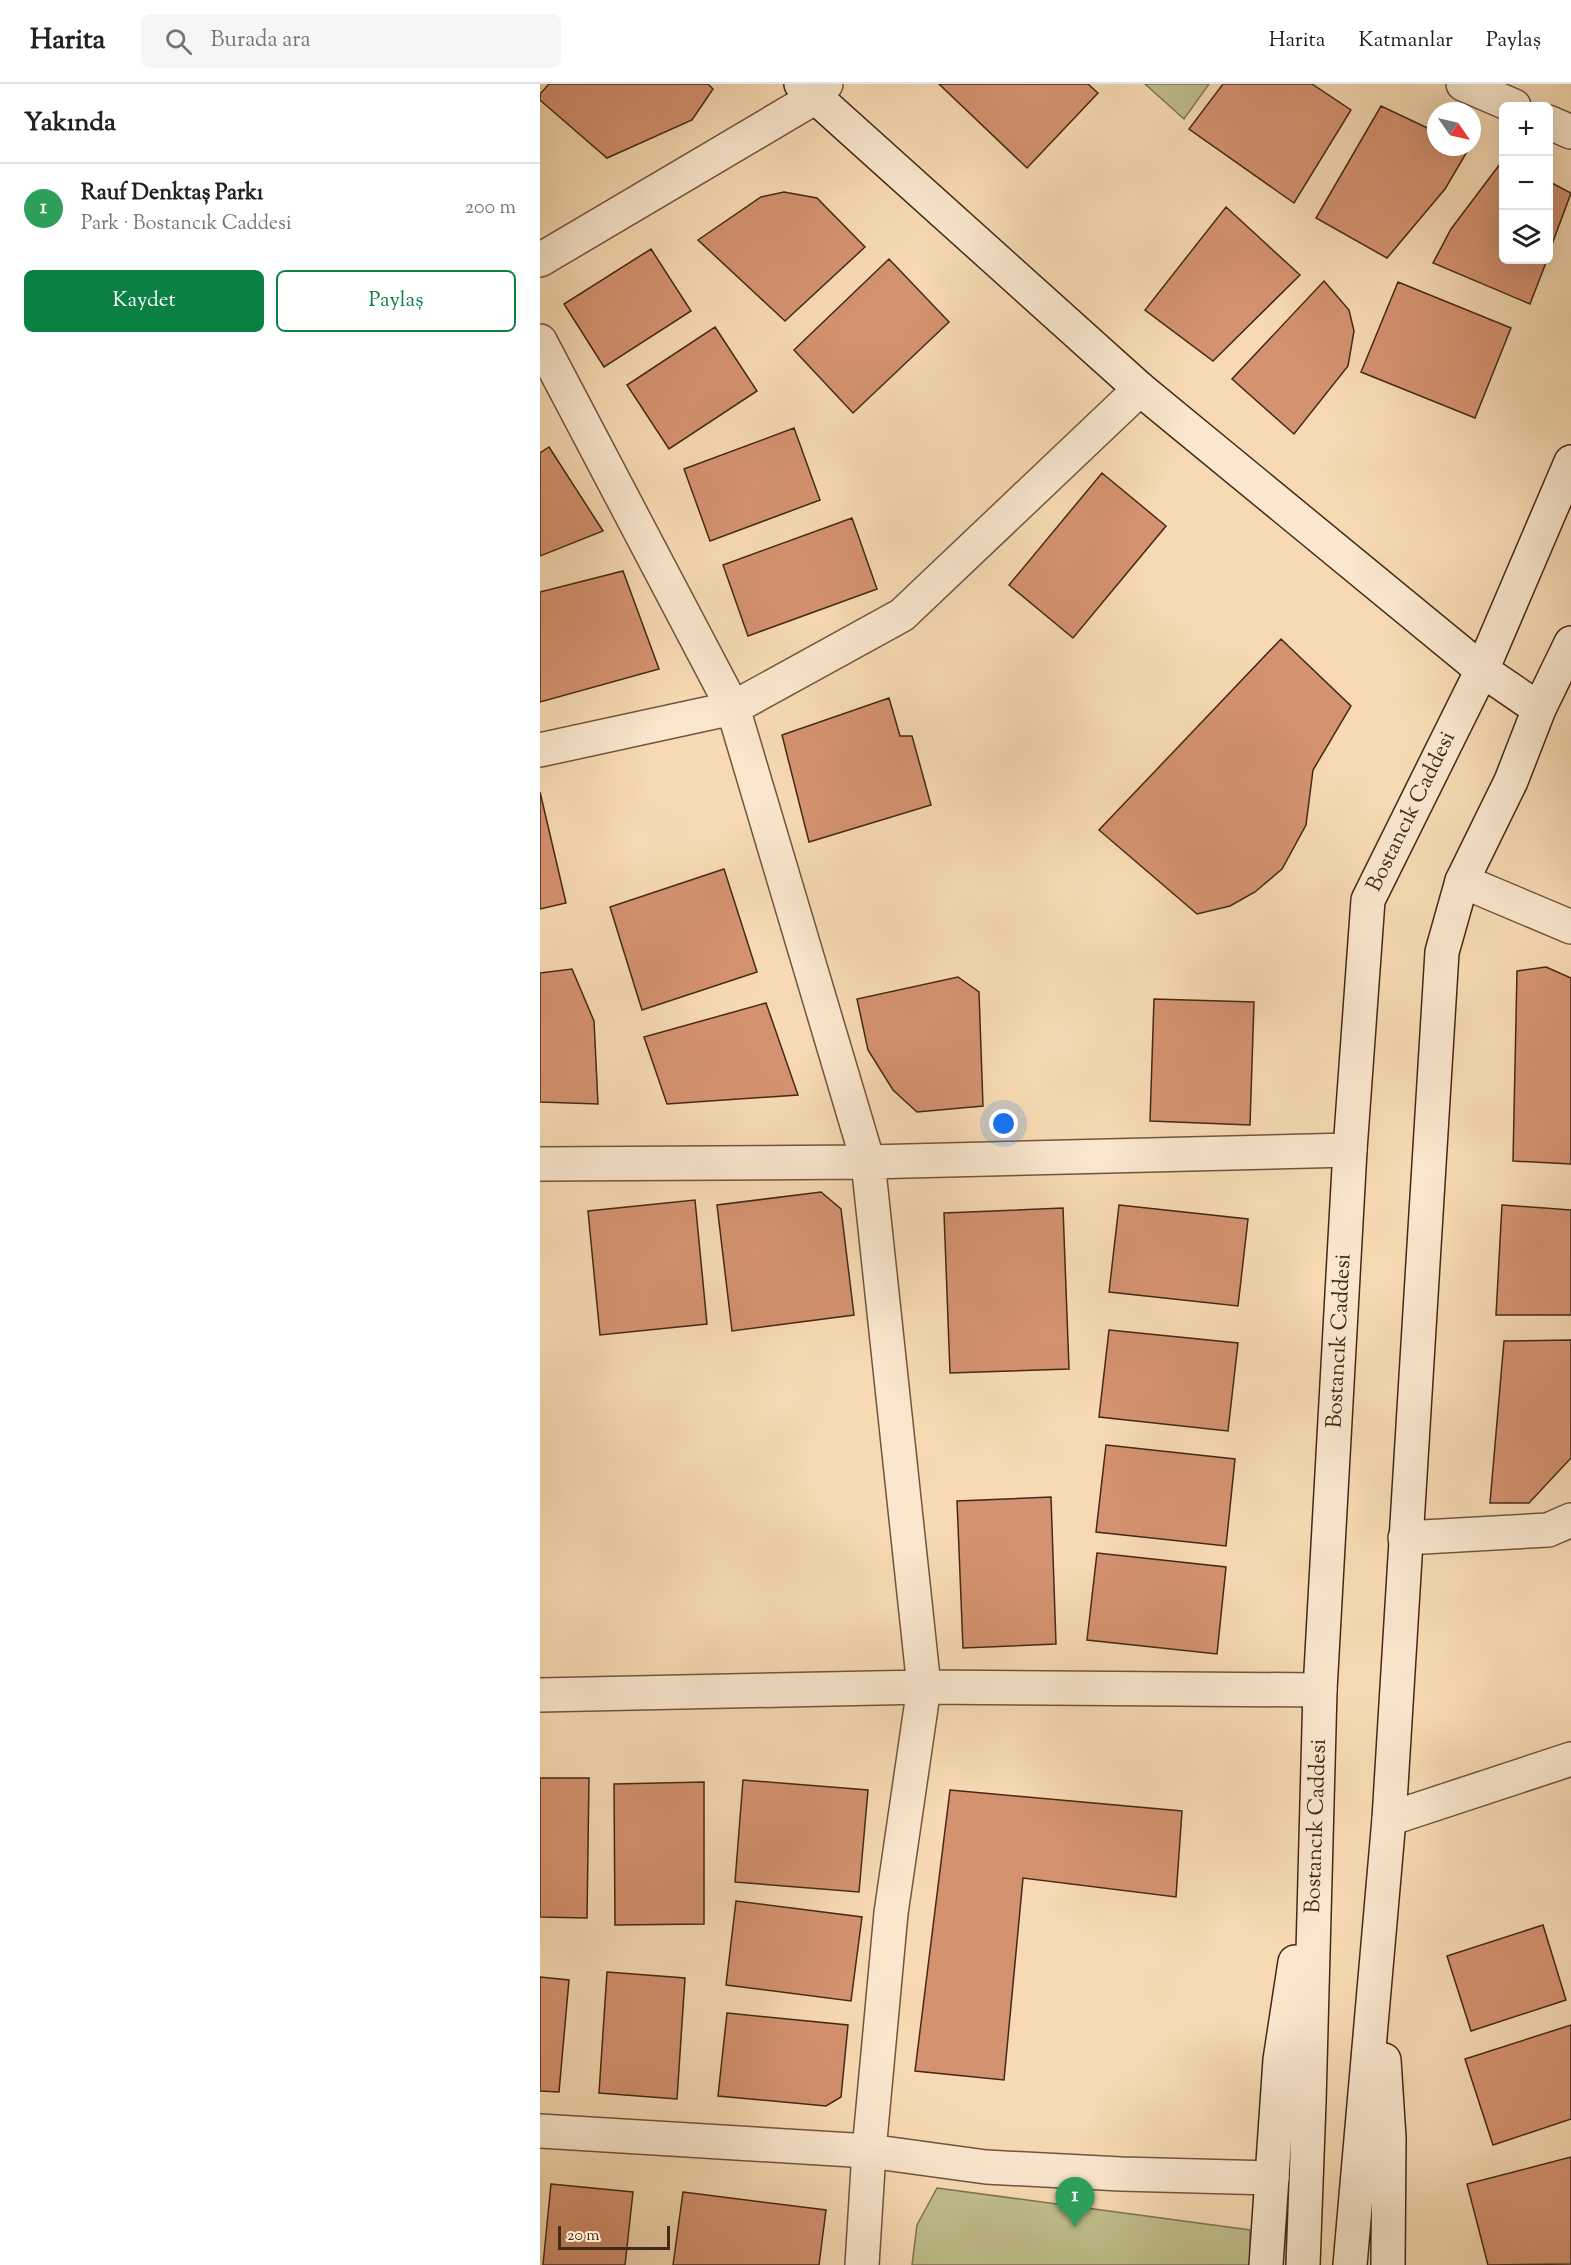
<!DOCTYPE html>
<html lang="tr">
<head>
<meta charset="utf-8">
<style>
  :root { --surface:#fff; --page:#f6f6f6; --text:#202124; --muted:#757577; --line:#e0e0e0; --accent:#0b8043 }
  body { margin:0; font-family:"Sorts Mill Goudy",serif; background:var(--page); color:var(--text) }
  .controls { position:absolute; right:18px; top:18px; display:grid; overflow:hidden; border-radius:9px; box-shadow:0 6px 24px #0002 }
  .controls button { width:54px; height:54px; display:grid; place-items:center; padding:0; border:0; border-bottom:2px solid var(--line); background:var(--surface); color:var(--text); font:30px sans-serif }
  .compass { position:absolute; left:887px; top:18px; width:54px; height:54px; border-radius:50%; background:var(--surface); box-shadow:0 6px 24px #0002; rotate:124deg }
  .scale { position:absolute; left:18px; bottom:15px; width:112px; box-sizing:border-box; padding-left:6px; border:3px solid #432917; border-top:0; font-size:16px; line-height:21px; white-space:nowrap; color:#432917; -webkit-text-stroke:4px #fae7ce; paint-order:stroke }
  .you { position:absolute; left:464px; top:1040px; width:21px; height:21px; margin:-15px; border:4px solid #fff; border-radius:50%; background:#1a73e8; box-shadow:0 0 0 9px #1a73e833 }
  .badge { display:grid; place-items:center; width:39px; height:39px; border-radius:50%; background:var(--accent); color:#fff; font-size:20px; font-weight:700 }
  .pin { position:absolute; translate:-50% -50px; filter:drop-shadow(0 2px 3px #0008) }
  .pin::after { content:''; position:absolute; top:32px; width:21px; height:18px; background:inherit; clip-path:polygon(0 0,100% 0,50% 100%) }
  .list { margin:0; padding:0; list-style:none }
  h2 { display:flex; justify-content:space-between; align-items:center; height:78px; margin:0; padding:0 24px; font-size:26px }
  h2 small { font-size:20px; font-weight:400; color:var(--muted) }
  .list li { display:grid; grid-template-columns:39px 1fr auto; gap:18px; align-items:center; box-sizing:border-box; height:90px; padding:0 24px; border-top:2px solid var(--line) }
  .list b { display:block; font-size:22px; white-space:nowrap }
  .list p { margin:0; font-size:20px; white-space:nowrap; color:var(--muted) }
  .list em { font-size:20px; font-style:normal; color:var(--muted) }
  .actions { display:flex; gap:12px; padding:18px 24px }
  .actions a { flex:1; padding:14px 0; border:2px solid var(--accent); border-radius:9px; text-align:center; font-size:21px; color:var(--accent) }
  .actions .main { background:var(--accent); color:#fff }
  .icon { flex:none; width:33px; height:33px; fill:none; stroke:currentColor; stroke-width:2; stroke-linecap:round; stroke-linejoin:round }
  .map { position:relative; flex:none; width:1031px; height:2181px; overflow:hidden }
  header { display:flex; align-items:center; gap:36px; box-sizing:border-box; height:84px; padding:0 30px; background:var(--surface); border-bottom:2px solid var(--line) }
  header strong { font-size:28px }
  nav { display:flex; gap:33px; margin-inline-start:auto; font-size:21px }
  .search { width:420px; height:54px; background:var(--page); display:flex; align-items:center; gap:15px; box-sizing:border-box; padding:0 21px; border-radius:9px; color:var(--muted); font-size:22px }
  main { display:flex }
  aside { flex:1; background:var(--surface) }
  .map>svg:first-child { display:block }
  .green { fill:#bfbe8b; stroke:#817451; stroke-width:1.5 }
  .building { fill:#d59271; stroke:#432917; stroke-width:1.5 }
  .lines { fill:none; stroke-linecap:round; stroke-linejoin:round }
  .street-casing { stroke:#70553e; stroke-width:36 }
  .secondary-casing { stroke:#432917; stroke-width:36 }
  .street { stroke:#fae7ce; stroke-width:33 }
  .secondary { stroke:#fae7ce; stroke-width:33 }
  .labels { text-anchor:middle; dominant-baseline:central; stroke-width:5; stroke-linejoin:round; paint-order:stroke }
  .street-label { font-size:22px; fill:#432917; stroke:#fae7ce }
</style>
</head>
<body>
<header>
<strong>Harita</strong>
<div class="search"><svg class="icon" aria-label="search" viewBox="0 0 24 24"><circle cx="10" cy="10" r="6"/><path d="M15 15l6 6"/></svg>Burada ara</div>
<nav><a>Harita</a><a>Katmanlar</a><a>Paylaş</a></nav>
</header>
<main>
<aside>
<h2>Yakında<small></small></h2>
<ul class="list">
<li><span class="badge" style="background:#2e9e5b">1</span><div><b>Rauf Denktaş Parkı</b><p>Park · Bostancık Caddesi</p></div><em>200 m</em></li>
</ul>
<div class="actions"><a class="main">Kaydet</a><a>Paylaş</a></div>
</aside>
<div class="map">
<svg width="1031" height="2181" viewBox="0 0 1031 2181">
  <rect width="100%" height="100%" fill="#f7dab3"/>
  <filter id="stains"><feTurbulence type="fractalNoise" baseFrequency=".00333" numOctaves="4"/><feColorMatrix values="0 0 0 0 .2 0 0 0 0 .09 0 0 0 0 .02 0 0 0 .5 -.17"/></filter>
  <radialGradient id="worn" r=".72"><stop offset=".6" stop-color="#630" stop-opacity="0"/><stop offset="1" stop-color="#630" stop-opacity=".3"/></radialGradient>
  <path class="green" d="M605,0H669L644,35Z
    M397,2104L710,2146V2181H372L377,2141Z"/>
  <path class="building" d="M9,0H168L173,5L152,36L67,74L0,16V10Z
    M399,0H548L558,9L487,84Z
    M683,0H772L811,26L754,119L649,45Z
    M841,22L896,48V63H922L928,66L905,105L847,174L776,134Z
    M963,76V176H1007L990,220L893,179L911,145Z
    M1008,97L1031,109L1008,171Z
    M244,108L277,114L325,163L245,237L158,156L221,113Z
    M686,123L760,191L673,277L605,226Z
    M111,165L151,227L64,283L24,220Z
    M349,175L409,238L313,329L254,266Z
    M784,197L809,226L814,247L808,282L754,350L692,295Z
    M858,198L971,244L935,334L821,288Z
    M175,243L217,307L129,365L87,301Z
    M254,344L280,416L170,457L144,385Z
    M9,363L63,447L0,472V369Z
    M562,389L626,442L533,554L469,501Z
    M312,434L337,505L208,552L183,481Z
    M83,487L119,585L0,618V508Z
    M741,555L811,622L773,686L766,741L742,785L715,808L690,822L657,830L559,746Z
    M349,614L360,652H372L391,721L269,758L242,651Z
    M0,708L26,819L0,825Z
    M184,785L217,888L102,926L70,823Z
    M1006,883L1031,894V1080L973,1077L977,887Z
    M32,885L54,937L58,1020L0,1018V889Z
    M418,893L439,908L443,1022L377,1028L353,1006L328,966L317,915Z
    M614,915L714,918L710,1041L610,1037Z
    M226,919L258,1011L127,1020L104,953Z
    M281,1108L301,1125L314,1231L192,1247L177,1121Z
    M155,1116L167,1240L60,1251L48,1127Z
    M579,1121L708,1135L698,1222L569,1208Z
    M962,1121L1031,1126V1231H956Z
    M523,1124L529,1285L410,1289L404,1129Z
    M569,1246L698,1259L688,1347L559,1333Z
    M1031,1256V1374L989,1419H950L964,1257Z
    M566,1361L695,1375L686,1462L556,1448Z
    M511,1413L516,1560L423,1564L417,1417Z
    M557,1469L686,1483L677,1570L547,1556Z
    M0,1694H49L47,1834L0,1833Z
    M203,1696L328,1706L319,1808L195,1798Z
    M164,1698V1840L75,1841L74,1700Z
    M410,1706L642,1727L636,1813L483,1794L464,1996L375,1987Z
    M196,1817L322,1833L311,1917L186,1901Z
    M1003,1841L1026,1916L931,1947L907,1872Z
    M67,1888L145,1894L137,2015L59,2009Z
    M0,1893L29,1896L19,2008L0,2007Z
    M187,1929L308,1941L301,2013L286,2022L178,2012Z
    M1031,1941V2035L953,2061L925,1975Z
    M1031,2073V2180L948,2181L927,2100Z
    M11,2100L93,2108L85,2181H3Z
    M143,2108L286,2126L279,2181H133Z"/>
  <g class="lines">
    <g class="street-casing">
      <path id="street" d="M923,0L974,22
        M1008,38L1031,48
        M0,176L274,14L286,0
        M0,257L193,624L328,1078L384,1603L351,1829L329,2067L322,2181
        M0,666L193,624L362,531L600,305
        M922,797L1031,843
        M0,1080L328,1078L810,1066
        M865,1454L1008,1446L1031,1436
        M0,1611L384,1603L780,1606
        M849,1735L1031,1675
        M0,2047L329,2067L446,2083L581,2090L732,2094"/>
    </g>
    <g class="secondary-casing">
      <path id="secondary" d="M261,0L600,305L942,586L999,625
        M844,1976L849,2054L848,2181
        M726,2181L740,1976L755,1878
        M763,2181L769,2018L780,1606L810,1066L828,816L942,586L1031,378
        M810,2181L849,1735L902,868L922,797L971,697L999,625L1031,559"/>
    </g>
    <use href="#street" class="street"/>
    <use href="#secondary" class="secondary"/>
  </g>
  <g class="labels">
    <g class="street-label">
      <text transform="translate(872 728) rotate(-64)">Bostancık Caddesi</text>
      <text transform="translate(800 1257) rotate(-87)">Bostancık Caddesi</text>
      <text transform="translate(777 1742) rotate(-88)">Bostancık Caddesi</text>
    </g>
  </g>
  <rect width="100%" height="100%" filter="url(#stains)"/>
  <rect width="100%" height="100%" fill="url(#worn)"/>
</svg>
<div class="controls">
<button>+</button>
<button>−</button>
<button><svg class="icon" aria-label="layers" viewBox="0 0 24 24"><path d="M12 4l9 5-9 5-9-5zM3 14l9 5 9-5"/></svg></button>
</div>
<svg class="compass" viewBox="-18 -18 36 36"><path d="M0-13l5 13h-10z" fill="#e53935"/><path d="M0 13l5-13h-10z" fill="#757577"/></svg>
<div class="scale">20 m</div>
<div class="you"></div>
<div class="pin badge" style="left:535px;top:2143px;background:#2e9e5b">1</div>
</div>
</main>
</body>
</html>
